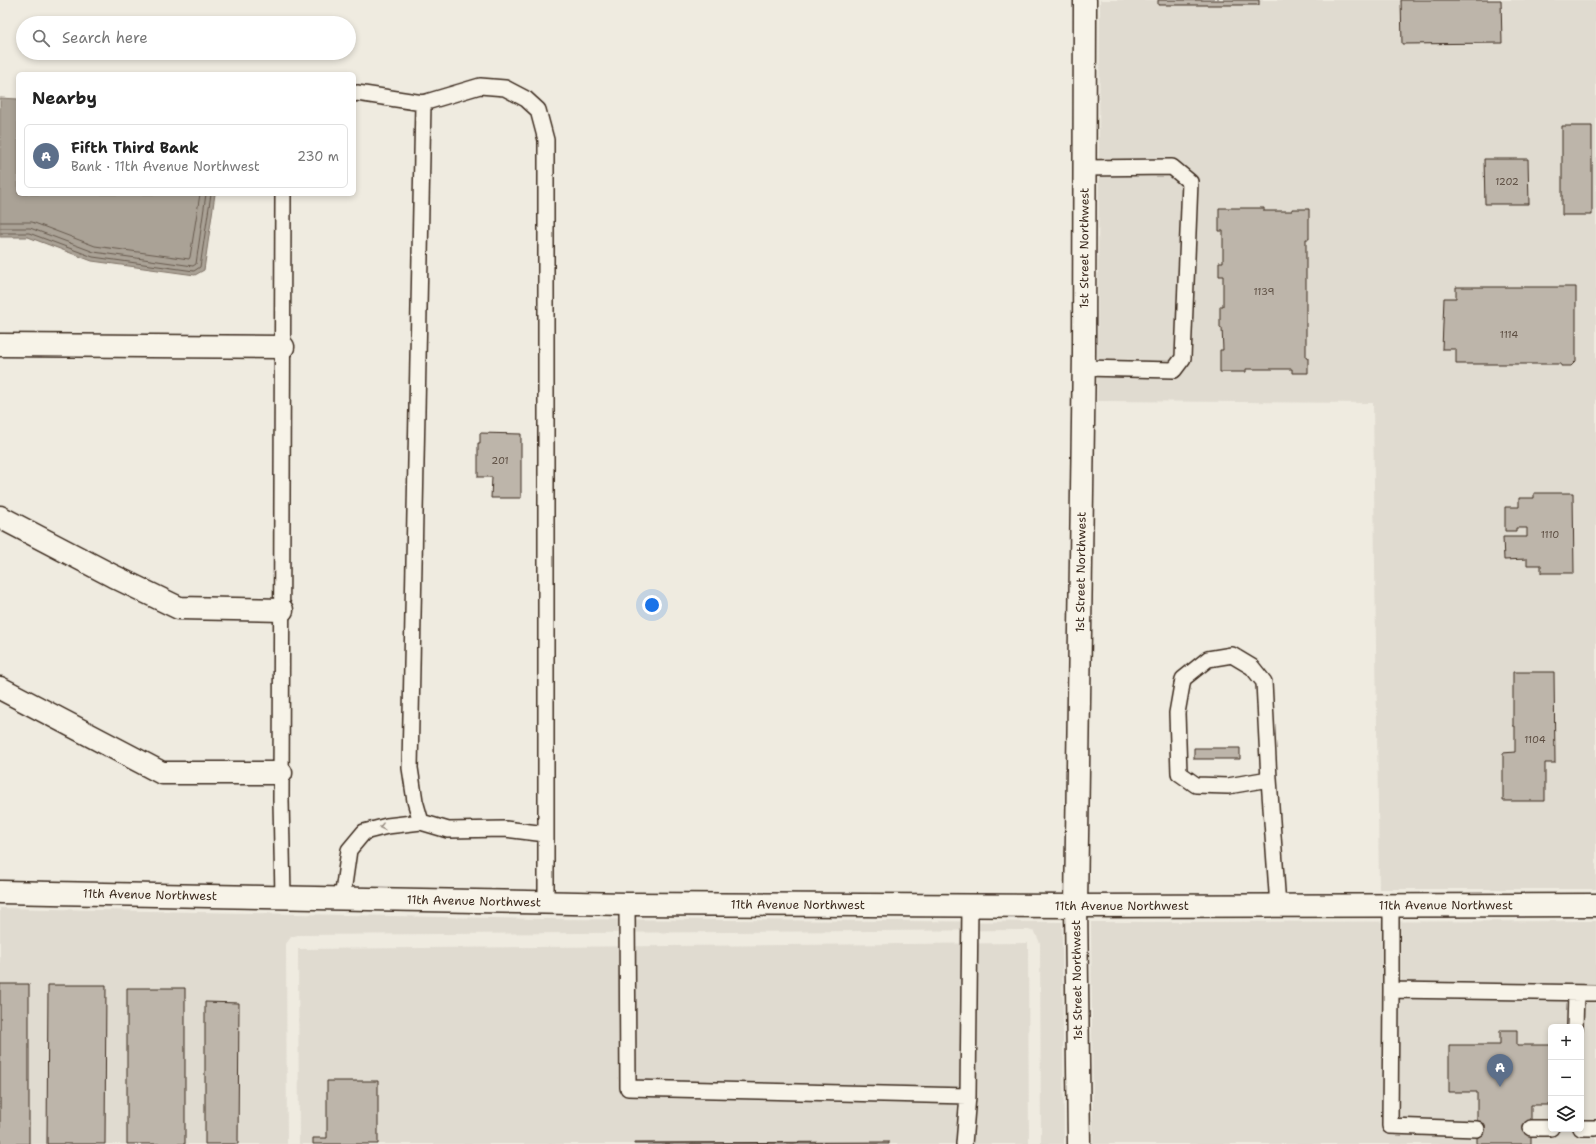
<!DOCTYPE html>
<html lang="en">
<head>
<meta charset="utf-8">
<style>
  :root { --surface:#fff; --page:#f2f2f2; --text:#222; --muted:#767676; --line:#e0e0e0; --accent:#1a73e8 }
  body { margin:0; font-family:"Shantell Sans",sans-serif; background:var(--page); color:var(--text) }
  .controls { position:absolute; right:12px; bottom:12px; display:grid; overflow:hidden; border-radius:6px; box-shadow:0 2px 6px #0003 }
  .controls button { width:36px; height:36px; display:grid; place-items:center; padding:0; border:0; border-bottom:1px solid var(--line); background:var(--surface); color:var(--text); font:20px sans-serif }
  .you { position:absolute; left:652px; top:605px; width:14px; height:14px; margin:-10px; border:3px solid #fff; border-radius:50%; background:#1a73e8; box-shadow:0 0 0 6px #1a73e833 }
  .badge { display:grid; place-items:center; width:26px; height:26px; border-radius:50%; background:var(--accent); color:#fff; font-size:13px; font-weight:700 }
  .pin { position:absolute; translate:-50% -33px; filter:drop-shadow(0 1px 2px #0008) }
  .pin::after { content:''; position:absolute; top:21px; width:14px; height:12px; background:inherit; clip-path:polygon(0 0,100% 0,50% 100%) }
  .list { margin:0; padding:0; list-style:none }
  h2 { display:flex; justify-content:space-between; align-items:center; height:52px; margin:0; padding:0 16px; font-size:17px }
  h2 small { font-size:13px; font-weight:400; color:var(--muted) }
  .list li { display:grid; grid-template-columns:26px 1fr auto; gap:12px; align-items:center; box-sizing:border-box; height:64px; margin:0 8px 8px; padding:0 8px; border:1px solid var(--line); border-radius:6px }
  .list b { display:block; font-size:15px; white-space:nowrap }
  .list p { margin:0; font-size:13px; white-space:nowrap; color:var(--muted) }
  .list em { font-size:13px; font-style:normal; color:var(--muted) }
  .icon { flex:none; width:22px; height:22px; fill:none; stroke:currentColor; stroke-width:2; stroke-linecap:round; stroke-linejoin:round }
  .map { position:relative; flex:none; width:1596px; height:1144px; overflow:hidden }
  .search { position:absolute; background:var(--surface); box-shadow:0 2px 6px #0003; left:16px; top:16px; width:340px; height:44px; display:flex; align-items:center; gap:10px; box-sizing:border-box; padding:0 14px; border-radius:22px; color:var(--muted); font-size:15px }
  .panel { position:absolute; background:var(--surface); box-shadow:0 2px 6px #0003; left:16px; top:72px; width:340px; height:124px; border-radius:6px }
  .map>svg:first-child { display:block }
  .built { fill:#e0dbd0; fill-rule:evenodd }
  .water { fill:#aaa296; stroke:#7e7266 }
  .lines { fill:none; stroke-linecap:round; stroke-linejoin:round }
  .shore { stroke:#675a4e; stroke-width:1 }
  .building { fill:#bdb5aa; stroke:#3b2a1e }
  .lane-casing { stroke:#3b2a1e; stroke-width:18 }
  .street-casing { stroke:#3b2a1e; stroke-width:25 }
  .secondary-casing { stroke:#3b2a1e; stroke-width:25 }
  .lane { stroke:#f7f3e8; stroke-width:15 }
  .street { stroke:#f7f3e8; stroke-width:22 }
  .secondary { stroke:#f7f3e8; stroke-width:22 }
  .oneway { stroke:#998e83 }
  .labels { text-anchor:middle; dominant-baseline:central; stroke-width:3; stroke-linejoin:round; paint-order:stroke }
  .number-label { font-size:10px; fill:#5c4d41 }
  .street-label { font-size:12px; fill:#3b2a1e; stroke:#f7f3e8 }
</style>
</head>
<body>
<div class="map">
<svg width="1596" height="1144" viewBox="0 0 1596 1144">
  <rect width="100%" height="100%" fill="#efebe0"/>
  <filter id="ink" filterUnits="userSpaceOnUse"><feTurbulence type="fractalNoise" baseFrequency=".025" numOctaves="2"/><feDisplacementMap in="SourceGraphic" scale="8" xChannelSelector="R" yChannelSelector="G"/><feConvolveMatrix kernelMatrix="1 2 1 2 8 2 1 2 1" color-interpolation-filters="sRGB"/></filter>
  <g filter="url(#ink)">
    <path class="built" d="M1100,0H1596V889H1379L1373,403L1097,401Z
      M0,908L546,919L1062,922L1064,1144H1041L1040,943L1035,932L1028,930L298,935L291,937L286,944V949L287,1144H0Z
      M1596,921V1144H1093L1091,922ZM1551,1027H1581V1129H1551Z
      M1028,943L1029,1144H299L298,949Z"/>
    <path class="water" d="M0,98L18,99V194H215L204,270L195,275L92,261L28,237H0Z"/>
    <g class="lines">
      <path class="shore" d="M0,222H32L95,246L189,259L190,257L200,194
        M0,228H30L94,252L193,266L196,264L206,194
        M0,233H29L93,257L194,271L200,267L211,194"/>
    </g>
    <path class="building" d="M1158,0H1259V5H1158Z
      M1401,0H1501L1502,43L1402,44Z
      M1562,126H1592V215H1562Z
      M1484,159H1528L1529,204H1485Z
      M1219,208H1264V211H1292V209H1309V239H1306V358H1308V373H1292V369H1246V372H1220V350H1223L1222,328H1220V306H1223V276H1219V262H1223V231H1219Z
      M1456,287H1576V361L1571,366H1561V364H1456V349H1442L1444,298H1456Z
      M480,433L521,434V498H491L492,477H478V443H480Z
      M1534,493H1573L1574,573H1541V565H1527V559L1504,560L1503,537H1527V528H1516V531H1505V507H1519V498H1534Z
      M1513,672H1554L1555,763H1545V801H1503V753L1515,752V726H1513Z
      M1194,748H1240V759H1194Z
      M0,984H29V1144H0Z
      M48,985H106L105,1144H47Z
      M127,988H185V1144H127Z
      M205,1002L239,1003L238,1144H205Z
      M1500,1030H1517V1045H1551V1105H1531V1144H1477V1092H1449V1045H1500Z
      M327,1081H378V1144H313V1138H327Z
      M889,1142V1144H634V1143Z"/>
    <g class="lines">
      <g class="lane-casing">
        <path id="lane" d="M354,94L357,93L423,103L480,86L505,88L526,99L538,110L546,140V834
          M423,103L410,768L415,801L421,822L448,830L505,829L546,834V903
          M283,194L281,800L283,897
          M1083,368L1174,370L1183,358L1190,182L1172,167L1084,168
          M1269,779L1228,786L1196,785L1179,773L1177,713L1183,679L1208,659L1232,655L1252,667L1264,682L1269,779L1278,906
          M342,899L349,850L364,832L387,826L421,822
          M627,904L628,1088L968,1096L970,906
          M1391,906V990
          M1575,1027L1576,993
          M1531,1128H1551
          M1581,1128H1596
          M1477,1129L1390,1126L1391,990L1596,993
          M964,1144L968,1096"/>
      </g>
      <g class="street-casing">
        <g id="street">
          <path d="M0,345L283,347"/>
          <path d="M0,517L113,576L179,608L282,610"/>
          <path d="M0,688L162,773H281"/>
          <path id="s1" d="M1079,1144L1076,906L1084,353L1085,0"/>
        </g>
      </g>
      <g class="secondary-casing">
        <g id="secondary">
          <path id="s2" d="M0,892L627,904L1076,906L1596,905"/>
        </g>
      </g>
      <use href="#lane" class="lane"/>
      <use href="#street" class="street"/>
      <use href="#secondary" class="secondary"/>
    </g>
    <defs><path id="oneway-chevron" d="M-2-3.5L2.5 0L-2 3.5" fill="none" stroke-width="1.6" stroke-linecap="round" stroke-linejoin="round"/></defs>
    <use class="oneway" href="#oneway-chevron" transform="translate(382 827) rotate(166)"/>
  </g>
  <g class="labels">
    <g class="number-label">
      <text x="1507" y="181">1202</text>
      <text x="1264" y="291">1139</text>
      <text x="1509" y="334">1114</text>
      <text x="500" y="460">201</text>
      <text x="1550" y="534">1110</text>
      <text x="1535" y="739">1104</text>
    </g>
    <g class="street-label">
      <text stroke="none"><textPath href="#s1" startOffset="896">1st Street Northwest</textPath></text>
      <text stroke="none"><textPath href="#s1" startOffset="572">1st Street Northwest</textPath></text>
      <text stroke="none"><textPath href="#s2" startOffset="150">11th Avenue Northwest</textPath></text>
      <text stroke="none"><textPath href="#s2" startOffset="474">11th Avenue Northwest</textPath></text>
      <text stroke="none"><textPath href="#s2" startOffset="798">11th Avenue Northwest</textPath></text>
      <text stroke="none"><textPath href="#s2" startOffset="1446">11th Avenue Northwest</textPath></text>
      <text stroke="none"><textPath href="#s2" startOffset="1122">11th Avenue Northwest</textPath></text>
      <text transform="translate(1077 980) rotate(-91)">1st Street Northwest</text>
    </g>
  </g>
</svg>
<div class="controls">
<button>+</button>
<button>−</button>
<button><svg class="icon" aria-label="layers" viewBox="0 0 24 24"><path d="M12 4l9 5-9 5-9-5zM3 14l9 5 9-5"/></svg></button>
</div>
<div class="you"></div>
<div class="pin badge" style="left:1500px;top:1087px;background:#5c6f8a">A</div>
<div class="search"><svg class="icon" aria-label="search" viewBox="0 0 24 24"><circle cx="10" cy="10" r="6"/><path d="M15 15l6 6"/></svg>Search here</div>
<section class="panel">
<h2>Nearby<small></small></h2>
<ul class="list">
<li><span class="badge" style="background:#5c6f8a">A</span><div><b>Fifth Third Bank</b><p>Bank · 11th Avenue Northwest</p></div><em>230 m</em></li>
</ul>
</section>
</div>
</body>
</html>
